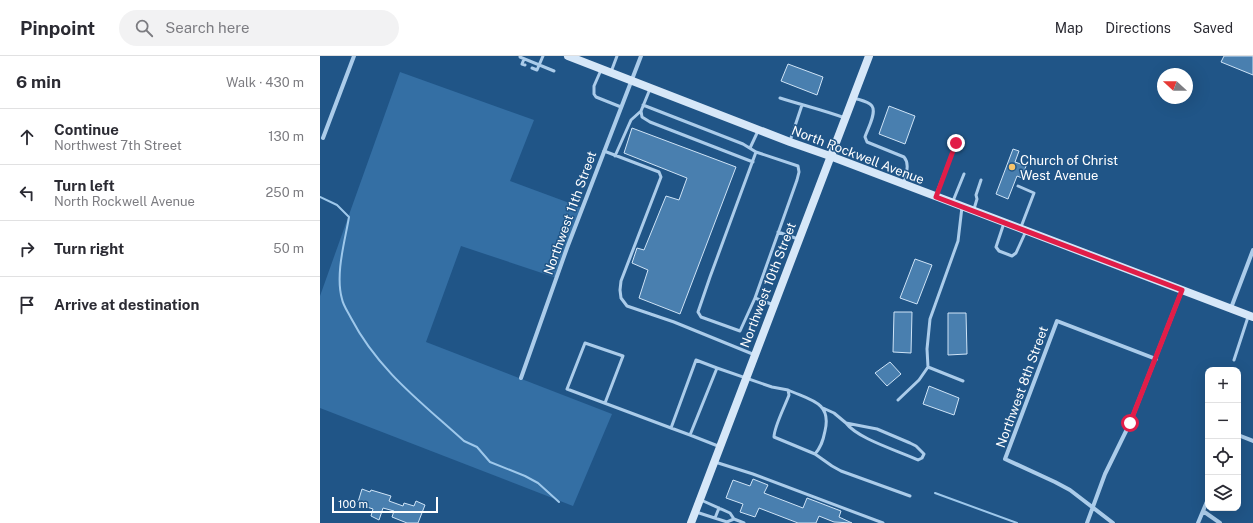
<!DOCTYPE html>
<html lang="en">
<head>
<meta charset="utf-8">
<style>
  :root { --surface:#fff; --page:#f2f2f3; --text:#2b2b33; --muted:#7c7c81; --line:#e1e1e2 }
  body { margin:0; font-family:"Public Sans",sans-serif; background:var(--page); color:var(--text) }
  .controls { position:absolute; right:12px; bottom:12px; display:grid; overflow:hidden; border-radius:8px; box-shadow:0 4px 16px #0002 }
  .controls button { width:36px; height:36px; display:grid; place-items:center; padding:0; border:0; border-bottom:1px solid var(--line); background:var(--surface); color:var(--text); font:20px sans-serif }
  .compass { position:absolute; left:837px; top:12px; width:36px; height:36px; border-radius:50%; background:var(--surface); box-shadow:0 4px 16px #0002; rotate:291deg }
  .scale { position:absolute; left:12px; bottom:10px; width:106px; box-sizing:border-box; padding-left:4px; border:2px solid #fff; border-top:0; font-size:11px; line-height:14px; white-space:nowrap; color:#fff; -webkit-text-stroke:3px #205587; paint-order:stroke }
  .stop { position:absolute; width:12px; height:12px; margin:-9px; border:3px solid #e11d48; border-radius:50%; background:#fff }
  .stop.end { background:#e11d48; border-color:#fff; box-shadow:0 1px 4px #0008 }
  .list { margin:0; padding:0; list-style:none }
  h2 { display:flex; justify-content:space-between; align-items:center; height:52px; margin:0; padding:0 16px; font-size:17px }
  h2 small { font-size:13px; font-weight:400; color:var(--muted) }
  .list li { display:grid; grid-template-columns:26px 1fr auto; gap:12px; align-items:center; box-sizing:border-box; height:56px; padding:0 16px; border-top:1px solid var(--line) }
  .list b { display:block; font-size:15px; white-space:nowrap }
  .list p { margin:0; font-size:13px; white-space:nowrap; color:var(--muted) }
  .list em { font-size:13px; font-style:normal; color:var(--muted) }
  .icon { flex:none; width:22px; height:22px; fill:none; stroke:currentColor; stroke-width:2; stroke-linecap:round; stroke-linejoin:round }
  .map { position:relative; flex:none; width:933px; height:467px; overflow:hidden }
  header { display:flex; align-items:center; gap:24px; box-sizing:border-box; height:56px; padding:0 20px; background:var(--surface); border-bottom:1px solid var(--line) }
  header strong { font-size:19px }
  nav { display:flex; gap:22px; margin-inline-start:auto; font-size:14px }
  .search { width:280px; height:36px; background:var(--page); display:flex; align-items:center; gap:10px; box-sizing:border-box; padding:0 14px; border-radius:22px; color:var(--muted); font-size:15px }
  main { display:flex }
  aside { flex:1; background:var(--surface) }
  .map>svg:first-child { display:block }
  .green { fill:#346fa4 }
  .lines { fill:none; stroke-linecap:round; stroke-linejoin:round }
  .stream { stroke:#9ec8eb; stroke-width:2 }
  .building { fill:#497faf; stroke:#cfe4f7 }
  .service { stroke:#abccea; stroke-width:3 }
  .minor { stroke:#abccea; stroke-width:4 }
  .secondary { stroke:#d6e7f8; stroke-width:8 }
  .route { stroke:#e11d48; stroke-width:5 }
  .poi-dot { fill:#f7c46c; stroke:#205587; stroke-width:1.5 }
  .labels { text-anchor:middle; dominant-baseline:central; stroke-width:3; stroke-linejoin:round; paint-order:stroke }
  .street-label { font-size:13px; fill:#fff; stroke:#205587 }
  .poi-label { font-size:13px; fill:#fff; stroke:#205587; text-anchor:start }
</style>
</head>
<body>
<header>
<strong>Pinpoint</strong>
<div class="search"><svg class="icon" aria-label="search" viewBox="0 0 24 24"><circle cx="10" cy="10" r="6"/><path d="M15 15l6 6"/></svg>Search here</div>
<nav><a>Map</a><a>Directions</a><a>Saved</a></nav>
</header>
<main>
<aside>
<h2>6 min<small>Walk · 430 m</small></h2>
<ul class="list">
<li><svg class="icon" aria-label="ahead" viewBox="0 0 24 24"><path d="M12 20V5M6 11l6-6 6 6"/></svg><div><b>Continue</b><p>Northwest 7th Street</p></div><em>130 m</em></li>
<li><svg class="icon" aria-label="left" viewBox="0 0 24 24"><path d="M17 20v-9H6M10 6l-5 5 5 5"/></svg><div><b>Turn left</b><p>North Rockwell Avenue</p></div><em>250 m</em></li>
<li><svg class="icon" aria-label="right" viewBox="0 0 24 24"><path d="M7 20v-9h11M14 6l5 5-5 5"/></svg><div><b>Turn right</b></div><em>50 m</em></li>
<li><svg class="icon" aria-label="arrive" viewBox="0 0 24 24"><path d="M6 21V4h12l-3 4 3 4H6"/></svg><div><b>Arrive at destination</b></div></li>
</ul>
</aside>
<div class="map">
<svg width="933" height="467" viewBox="0 0 933 467">
  <rect width="100%" height="100%" fill="#205587"/>
  <path class="green" d="M80,16L214,64L190,125L263,152L237,222L141,190L106,286L292,358L253,450L0,352V240Z"/>
  <g class="lines">
    <path class="stream" d="M0,141L17,149L29,161C25,185 15,218 22,243C23,249 28,256 31,262C58,314 101,346 144,385L157,391L170,406L205,420L218,427L239,446
      M615,437L697,467"/>
  </g>
  <path class="building" d="M904,0H933V19L901,6Z
    M468,8L503,21L497,39L461,25Z
    M569,50L595,60L585,88L559,78Z
    M312,72L416,111L360,258L319,242L328,214L312,207L317,192L324,194L346,140L359,144L367,122L304,97Z
    M693,93L699,95L695,106L706,110L702,122L697,120L688,143L676,138Z
    M595,203L612,209L597,248L580,242Z
    M574,256H592L591,297L573,296Z
    M628,257H646L647,298L628,299Z
    M570,306L581,318L567,330L555,317Z
    M609,330L639,342L634,359L603,348Z
    M433,423L448,429L444,437L483,452L487,442L521,455L519,461L532,467L514,466L499,460L496,467H478L439,452L435,461L420,456L423,448L406,442L409,434L413,424L430,430Z
    M42,433L50,436L51,434L71,440L69,445L83,450L84,447L94,450L96,445L105,449L98,467H87L72,461L74,455L63,452L59,464L51,460L53,453L41,449L42,447L38,446Z"/>
  <g class="lines">
    <path class="service" d="M200,0V1L234,15
      M204,3L202,8L205,9
      M212,12L217,14L223,0
      M281,14L274,30V38L276,41L301,51
      M291,16L297,0
      M330,33L321,55L322,61L330,66L433,106
      M460,42C482,49 503,54 525,62
      M534,42C539,44 548,45 552,50C557,57 547,74 545,81L547,86L584,101C590,108 586,118 584,126
      M323,49L423,88L436,96
      M470,85L482,49
      M430,92L438,75
      M284,95L339,116L341,121L301,225L300,234L301,242L307,250L354,266L435,299
      M295,100L311,64L321,55
      M698,130L714,137L701,171
      M616,139L636,87
      M633,145L644,118
      M642,151L638,185L610,263L607,293L608,311L643,325
      M654,153L657,143L656,139L661,124
      M684,167L676,191L679,195L692,200L696,197L706,175
      M458,176L478,183
      M435,242L477,124L479,116L478,110L436,96L390,221L378,256L381,261L420,275L435,242L454,249
      M914,304L928,261
      M397,312L376,304L351,372L370,379L397,312L452,331L468,334L469,339C465,350 454,371 454,381L495,398L512,410L521,415L590,440
      M468,334C490,344 512,346 505,375C503,385 501,391 495,398
      M578,344L599,324L608,311
      M285,347L303,300L265,287L247,333L351,372
      M503,352L514,357L526,367L557,373L590,387L596,390L604,398L602,402L598,404C579,395 538,383 526,367
      M370,379L398,390
      M395,406L433,418L563,467
      M376,456L407,466L414,463L410,457L381,444
      M395,462L399,452
      M414,463L424,467"/>
    <path class="minor" d="M3,82L34,0
      M911,252L933,194
      M201,322L247,192L321,0
      M918,379L933,385
      M883,455L900,467
      M767,467L785,418L810,367L862,234
      M793,467L750,434L735,426L685,403L737,265L836,303
      M878,467L888,443"/>
    <path class="secondary" d="M248,0L470,86L510,100L933,261
      M371,467L549,0"/>
  </g>
  <g class="lines">
    <path class="route" d="M636,87L616,141L862,234L810,367"/>
  </g>
  <circle class="poi-dot" cx="692" cy="111" r="4"/>
  <g class="labels">
    <g class="street-label">
      <text transform="translate(538 99) rotate(21)">North Rockwell Avenue</text>
      <text transform="translate(250 157) rotate(-70)">Northwest 11th Street</text>
      <text transform="translate(448 229) rotate(-69)">Northwest 10th Street</text>
      <text transform="translate(702 331) rotate(-70)">Northwest 8th Street</text>
    </g>
    <g class="poi-label">
      <text x="700" y="104">Church of Christ<tspan x="700" dy="15">West Avenue</tspan></text>
    </g>
  </g>
</svg>
<div class="controls">
<button>+</button>
<button>−</button>
<button><svg class="icon" aria-label="locate" viewBox="0 0 24 24"><circle cx="12" cy="12" r="6"/><path d="M12 2v4M12 18v4M2 12h4M18 12h4"/></svg></button>
<button><svg class="icon" aria-label="layers" viewBox="0 0 24 24"><path d="M12 4l9 5-9 5-9-5zM3 14l9 5 9-5"/></svg></button>
</div>
<svg class="compass" viewBox="-18 -18 36 36"><path d="M0-13l5 13h-10z" fill="#e53935"/><path d="M0 13l5-13h-10z" fill="#7c7c81"/></svg>
<div class="scale">100 m</div>
<div class="stop" style="left:810px;top:367px"></div>
<div class="stop end" style="left:636px;top:87px"></div>
</div>
</main>
</body>
</html>
